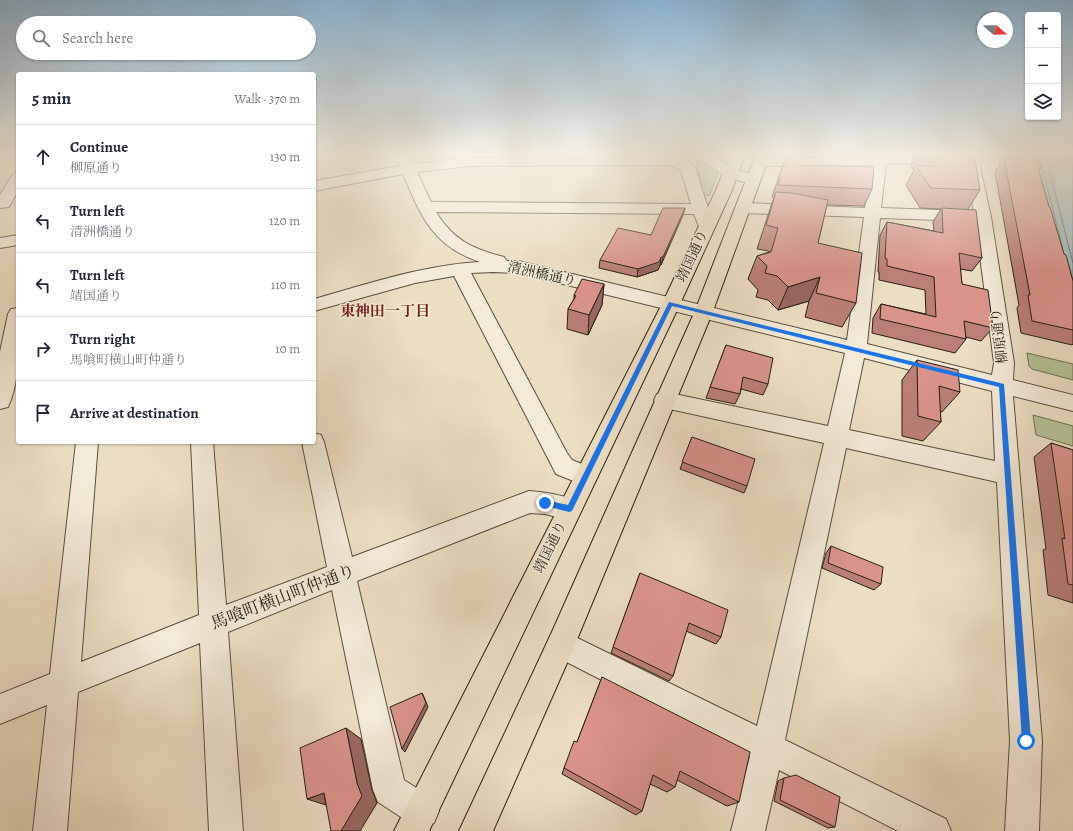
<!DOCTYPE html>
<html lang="en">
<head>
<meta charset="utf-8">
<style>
  :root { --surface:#fff; --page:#f6f6f7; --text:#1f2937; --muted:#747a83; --line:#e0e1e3 }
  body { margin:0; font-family:Alegreya,"Noto Serif JP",serif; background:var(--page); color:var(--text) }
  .controls { position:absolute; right:12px; top:12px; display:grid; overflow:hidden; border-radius:4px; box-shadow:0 1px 3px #0004 }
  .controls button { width:36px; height:36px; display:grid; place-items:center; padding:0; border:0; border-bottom:1px solid var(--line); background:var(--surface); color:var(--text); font:20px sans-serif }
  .compass { position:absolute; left:977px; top:12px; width:36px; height:36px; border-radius:50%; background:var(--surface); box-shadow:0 1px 3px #0004; rotate:110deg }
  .stop { position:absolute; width:12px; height:12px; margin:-9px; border:3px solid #1a73e8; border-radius:50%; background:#fff }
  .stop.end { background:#1a73e8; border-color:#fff; box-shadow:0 1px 4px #0008 }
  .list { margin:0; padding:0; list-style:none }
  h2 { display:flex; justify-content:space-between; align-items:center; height:52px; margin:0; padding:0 16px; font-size:17px }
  h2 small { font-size:13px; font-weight:400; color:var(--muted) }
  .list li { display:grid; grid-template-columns:26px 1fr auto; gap:12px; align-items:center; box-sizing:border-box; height:64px; padding:0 16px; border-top:1px solid var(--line) }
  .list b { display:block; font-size:15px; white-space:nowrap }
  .list p { margin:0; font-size:13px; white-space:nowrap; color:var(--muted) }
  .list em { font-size:13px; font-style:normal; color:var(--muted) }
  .icon { flex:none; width:22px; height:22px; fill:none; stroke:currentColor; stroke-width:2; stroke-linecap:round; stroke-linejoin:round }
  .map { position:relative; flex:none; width:1073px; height:831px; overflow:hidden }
  .search { position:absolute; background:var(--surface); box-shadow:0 1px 3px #0004; left:16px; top:16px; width:300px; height:44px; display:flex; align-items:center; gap:10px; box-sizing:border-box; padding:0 14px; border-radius:22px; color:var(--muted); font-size:15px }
  .panel { position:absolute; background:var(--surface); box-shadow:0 1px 3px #0004; left:16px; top:72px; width:300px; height:372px; border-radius:4px }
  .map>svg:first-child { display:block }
  .green { fill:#b4c296; stroke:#6e7056 }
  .water { fill:#9db9be; stroke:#6e7b7a }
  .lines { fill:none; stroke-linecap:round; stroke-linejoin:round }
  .shore { stroke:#626c6a; stroke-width:1 }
  .minor-casing { stroke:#594f40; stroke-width:2 }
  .major-casing { stroke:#281f15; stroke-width:2 }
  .minor { fill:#f3ead8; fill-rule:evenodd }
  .major { fill:#ecdec3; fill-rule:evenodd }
  .wall { fill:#bb7f78; stroke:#281f15 }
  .shaded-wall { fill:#996862; stroke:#281f15 }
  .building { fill:#da948c; stroke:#281f15 }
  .route { fill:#1a73e8 }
  .labels { text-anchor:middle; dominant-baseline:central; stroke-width:3; stroke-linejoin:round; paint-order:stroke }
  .street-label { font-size:14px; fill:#281f15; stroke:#f3ead8 }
  .neighbourhood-label { font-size:15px; font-weight:bold; fill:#7a1f14; stroke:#f3ead8 }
  .near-street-label { font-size:17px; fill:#281f15; stroke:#f3ead8 }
</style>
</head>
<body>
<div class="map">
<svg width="1073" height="831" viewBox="0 0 1073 831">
  <rect width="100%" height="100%" fill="#ecdec3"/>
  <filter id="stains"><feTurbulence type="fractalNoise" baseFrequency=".005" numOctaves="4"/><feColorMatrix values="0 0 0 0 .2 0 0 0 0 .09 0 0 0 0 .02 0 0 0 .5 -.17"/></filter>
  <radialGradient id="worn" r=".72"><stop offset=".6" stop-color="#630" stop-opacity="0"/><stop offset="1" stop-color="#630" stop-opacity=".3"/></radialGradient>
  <path class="green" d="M697,160L706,165L718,174L709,196L703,195L696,161Z
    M1027,353L1073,364V380L1032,369L1029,366Z
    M1033,415L1073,426V446L1036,435Z"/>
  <path class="water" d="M1029,154H1073V322Z"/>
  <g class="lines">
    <path class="shore" d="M1039,154L1062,246
      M1045,154L1073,263"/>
    <g class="minor-casing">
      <path id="minor" d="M395,154H409L414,164L470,158L670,157L676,154H690L685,161L693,165L695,168L714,226L712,229L706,231L700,229L694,214L436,212C453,240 473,249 504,257L507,261H518L847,340L864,217L744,213L738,211L736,208L738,205L744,203L865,208L871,165L760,166L755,165L753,162L755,159L944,155L949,156L951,159L949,162L886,164L881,208L968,211L974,213L967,172L966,154H980L981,172L991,217L1014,363L1013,380L1073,395V411L1013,396L1042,741L1039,831H1005L1010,741L997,482L846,448L785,740L946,819L951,831H898L779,770L765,831H731L750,756L551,654L547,644L551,634L561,630L757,726L824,443L665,408L657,406L654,400L657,394L665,392L828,426L845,353L518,273L493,272L471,273L567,453L572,460L594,469L598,476L594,483L586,486L556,474L454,276L415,283L314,311V299C368,284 423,265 480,262C433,246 421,217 403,174L314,191V181L400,166ZM669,165L681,170L691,204L431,202L417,172L470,166ZM880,218L968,221L975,218L994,363L992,375L867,344ZM864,358L992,391L995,461L849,430Z
        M694,154H710L735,170L758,175L761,178L758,181C737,187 713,168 696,157Z
        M18,173V191L9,207L0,208V195L13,174Z
        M18,235V245L0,248V238Z
        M18,308C18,337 21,381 8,407L0,409V352L8,314L11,309Z
        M314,433L321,435L324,442L352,557L529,491C546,492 562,495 578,501L581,509L578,517L569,520L545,514L530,513L357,581L404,780L434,799L439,811L434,823L422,828L410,823L378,802L373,790L332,590L228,632L243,831H209L200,643L78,692L67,831H33L47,705L0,724V694L50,674L76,442H98L81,662L199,615L191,442H213L226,605L327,567L302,442H314Z"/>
    </g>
    <g class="major-casing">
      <path id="major" d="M731,154H745L732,190L680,304L429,831H394L662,304L716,190Z
        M756,154H770L713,311L571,654L493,831H459L551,634L695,311Z"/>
    </g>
    <use href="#minor" class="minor"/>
    <use href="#major" class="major"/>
  </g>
  <path class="wall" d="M787,154L797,165L872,189L864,206L827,205L818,243L856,303L842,327L805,317L809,301L778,310L768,300L756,297L758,290L748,279L757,256L769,252V251L757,249L772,203L774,197H772Z
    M864,154H971V159L980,190L968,209L982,258L972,271L960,269L962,284L993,328L981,341L966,337V339L955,353L872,333L873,318L881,304L926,314L925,290L879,280V272H878L880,235L887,222L934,231L933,222L941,209L920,208L906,185L914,170L911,166L917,154L865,155Z
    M998,154H1037L1041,168L1039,171L1049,207L1064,254L1073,281V344L1072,345L1021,333L1017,308L1019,305L995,172L1000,164Z
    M685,208L683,215L661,265H660L658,270L637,277L599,268L600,260L651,235Z
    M604,284L602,305L588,335L567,329L568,309L574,299V295Z
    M726,345L768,384L763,395L741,389L740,394L735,404L706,398Z
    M917,360L960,392L942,412L940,411L941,422L923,441L902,436V380Z
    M692,437L747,486L744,493L680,469Z
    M1051,443L1073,450V603L1048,595L1043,550L1046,549L1034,457Z
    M831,546L881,584L874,590L822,568L826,553Z
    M640,573L721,637L716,644L686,631L673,676L669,681L611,653Z
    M602,677L739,802L727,806L677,780L675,787L667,792L650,784L642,811L636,815L562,774L564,768L577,742Z
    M784,778L835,827L828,828L774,801L778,781Z"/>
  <path class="shaded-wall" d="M685,208L683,215L661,265L663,257Z
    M661,257L660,265L658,270L637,277L638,269Z
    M820,277L809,301L778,310L788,287Z
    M604,284L602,305L588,335L589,315Z
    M422,693L424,697L428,707L405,752L402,749Z
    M346,728L361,739L372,790L377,803L360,831H341L357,783Z
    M324,793L326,805L307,799Z"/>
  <path class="building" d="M787,154H797V165L874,167L872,189L778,185L780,179H778Z
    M926,154H971V159H975L980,190L931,188L916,166H935Z
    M1009,154H1037L1041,168H1038L1049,207H1050L1064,254L1066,255L1073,281V330L1032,321L1028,295H1030L1004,159L1011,160Z
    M776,192L792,193L828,200L818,243L862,253L856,303L816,293L820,277L788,287L777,276L765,273L767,266L757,256L771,252L778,228L766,225Z
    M663,208H685L663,257H661L659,262L638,269L600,260L618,228L651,235Z
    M942,208L976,210L982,258L959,253L962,284L988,290L993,328L964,321L966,339L880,319L881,304L936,317L934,277L887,266V259L885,258L887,222L943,233Z
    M582,279L604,284L589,315L568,309L576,296L574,295Z
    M726,345L773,358L768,384L743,377L740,394L710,387Z
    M917,360L958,370L960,392L939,386L941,422L918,416Z
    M692,437L755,459L747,486L682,462Z
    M1051,443L1073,450V585L1068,584L1062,538L1065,539Z
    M831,546L883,567L881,584L828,563Z
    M640,573L728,610L721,637L689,623L673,676L613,647Z
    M602,677L750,752L739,802L680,771L675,787L653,775L642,811L564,768L574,741L577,742Z
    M422,693L426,703L402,749L390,707Z
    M346,728L357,783L362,796L341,831H331L324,793L307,799L300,748Z
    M796,775L840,797L835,827L780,800L784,778Z"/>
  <linearGradient id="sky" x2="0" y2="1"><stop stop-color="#8ab6d7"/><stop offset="0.57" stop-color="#f6f0e4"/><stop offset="1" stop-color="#f6f0e4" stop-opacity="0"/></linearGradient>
  <rect width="1073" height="270" fill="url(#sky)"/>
  <path class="route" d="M669,302L1004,384L1031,741L1030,744L1026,746L1023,744L1022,741L999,387L672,306L572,511L569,512L542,505V501L545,500L568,505Z"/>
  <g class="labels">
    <g class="street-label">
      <text transform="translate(692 256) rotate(-65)">靖国通り</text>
      <text transform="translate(542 274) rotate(12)">清洲橋通り</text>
      <text transform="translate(999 336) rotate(-97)">柳原通り</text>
      <text transform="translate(550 547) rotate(-64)">靖国通り</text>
    </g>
    <g class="neighbourhood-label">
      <text x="385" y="311">東神田一丁目</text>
    </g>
    <g class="near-street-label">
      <text transform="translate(283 597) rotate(-21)">馬喰町横山町仲通り</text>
    </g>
  </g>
  <rect width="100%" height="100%" filter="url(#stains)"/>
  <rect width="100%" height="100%" fill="url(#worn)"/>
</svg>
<div class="controls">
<button>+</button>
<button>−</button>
<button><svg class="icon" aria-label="layers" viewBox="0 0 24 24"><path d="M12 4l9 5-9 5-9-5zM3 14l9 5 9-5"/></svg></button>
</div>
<svg class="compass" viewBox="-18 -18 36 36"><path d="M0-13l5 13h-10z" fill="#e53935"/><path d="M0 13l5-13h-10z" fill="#747a83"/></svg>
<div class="stop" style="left:1026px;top:741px"></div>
<div class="stop end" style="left:545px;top:503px"></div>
<div class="search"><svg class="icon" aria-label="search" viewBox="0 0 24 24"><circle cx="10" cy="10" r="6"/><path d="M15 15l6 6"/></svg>Search here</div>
<section class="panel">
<h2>5 min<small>Walk · 370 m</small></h2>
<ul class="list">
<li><svg class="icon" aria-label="ahead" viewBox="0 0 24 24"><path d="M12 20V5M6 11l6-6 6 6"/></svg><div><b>Continue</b><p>柳原通り</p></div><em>130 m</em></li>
<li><svg class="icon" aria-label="left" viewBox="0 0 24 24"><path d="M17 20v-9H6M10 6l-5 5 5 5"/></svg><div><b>Turn left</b><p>清洲橋通り</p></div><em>120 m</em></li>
<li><svg class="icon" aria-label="left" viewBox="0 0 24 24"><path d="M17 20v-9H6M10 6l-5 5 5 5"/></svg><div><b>Turn left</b><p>靖国通り</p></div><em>110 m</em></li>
<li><svg class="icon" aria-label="right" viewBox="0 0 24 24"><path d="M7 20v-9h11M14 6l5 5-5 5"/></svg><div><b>Turn right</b><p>馬喰町横山町仲通り</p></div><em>10 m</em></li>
<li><svg class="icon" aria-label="arrive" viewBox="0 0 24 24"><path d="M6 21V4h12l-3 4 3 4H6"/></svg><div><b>Arrive at destination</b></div></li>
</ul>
</section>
</div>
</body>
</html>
